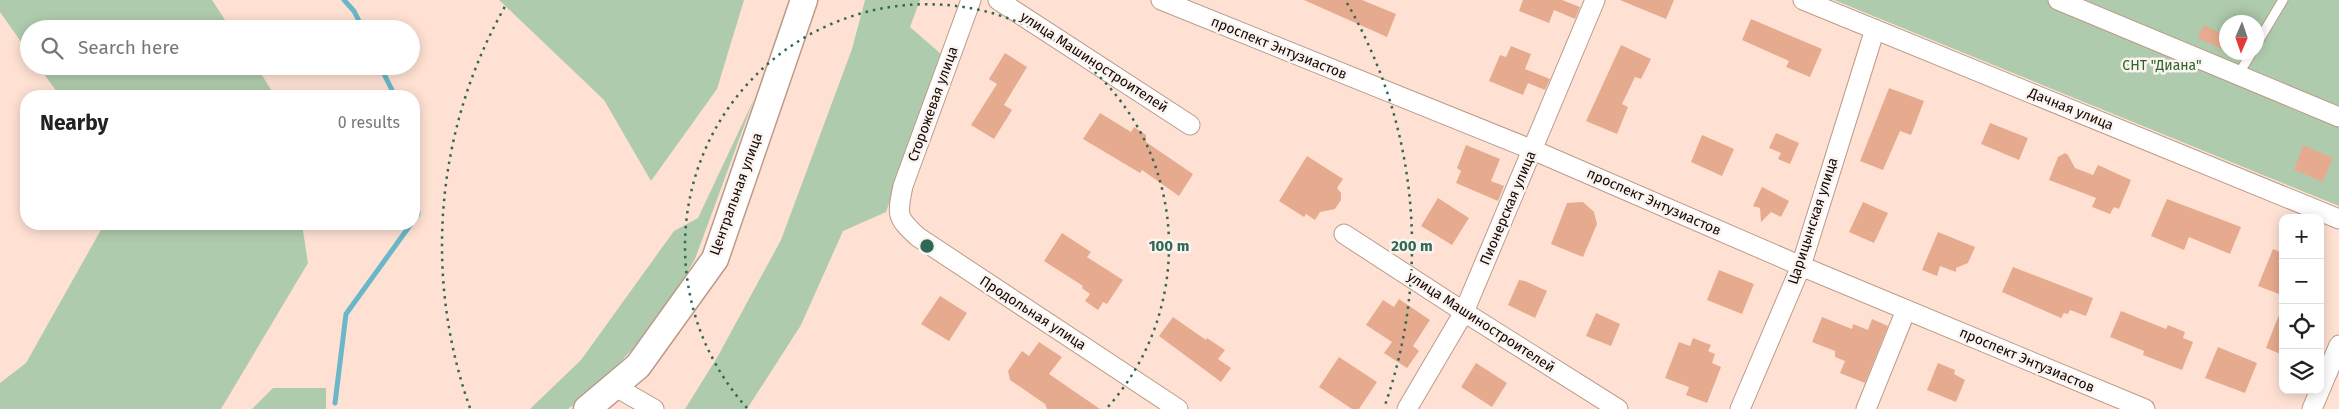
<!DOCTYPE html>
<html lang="en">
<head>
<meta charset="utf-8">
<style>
  :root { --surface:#fff; --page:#f2f2f2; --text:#222; --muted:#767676; --line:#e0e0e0 }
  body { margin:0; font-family:"Fira Sans",sans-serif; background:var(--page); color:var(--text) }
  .controls { position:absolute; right:15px; bottom:15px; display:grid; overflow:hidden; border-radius:10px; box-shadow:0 2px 12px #0003 }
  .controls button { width:45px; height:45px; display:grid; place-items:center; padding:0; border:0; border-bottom:1px solid var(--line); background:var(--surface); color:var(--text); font:25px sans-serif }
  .compass { position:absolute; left:2219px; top:15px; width:45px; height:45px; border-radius:50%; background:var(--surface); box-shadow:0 2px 12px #0003; rotate:182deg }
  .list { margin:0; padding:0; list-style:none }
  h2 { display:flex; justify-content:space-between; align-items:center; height:65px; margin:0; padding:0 20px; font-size:21px }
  h2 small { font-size:16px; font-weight:400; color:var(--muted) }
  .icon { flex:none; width:28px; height:28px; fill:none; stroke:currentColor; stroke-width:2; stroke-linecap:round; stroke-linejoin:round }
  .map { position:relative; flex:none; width:2339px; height:409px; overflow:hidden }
  .search { position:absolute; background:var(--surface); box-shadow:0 2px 12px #0003; left:20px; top:20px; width:400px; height:55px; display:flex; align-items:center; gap:12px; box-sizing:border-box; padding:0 18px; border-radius:28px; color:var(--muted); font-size:19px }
  .panel { position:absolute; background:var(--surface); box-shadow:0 2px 12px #0003; left:20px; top:90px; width:400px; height:140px; border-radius:20px }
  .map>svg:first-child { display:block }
  .green { fill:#afcbad; fill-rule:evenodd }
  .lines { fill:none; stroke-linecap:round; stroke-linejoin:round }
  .stream { stroke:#6bb7ca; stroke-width:5 }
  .building { fill:#e6ab8e }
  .lane-casing { stroke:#bc9a89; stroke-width:11 }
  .street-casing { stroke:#bc9a89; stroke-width:21 }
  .secondary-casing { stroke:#bc9a89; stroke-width:29 }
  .lane { stroke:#fff; stroke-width:9 }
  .street { stroke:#fff; stroke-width:19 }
  .secondary { stroke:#fff; stroke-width:26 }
  .ring { fill:none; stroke:#2d6954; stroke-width:2.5; stroke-dasharray:2.5 5 }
  .labels { text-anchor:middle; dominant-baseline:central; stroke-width:5; stroke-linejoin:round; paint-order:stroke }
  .street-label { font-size:14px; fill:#140804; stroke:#fbf3ef }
  .park-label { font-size:14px; fill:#2b6529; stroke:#fbf3ef }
  .centre { fill:#2d6954; stroke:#fbf3ef; stroke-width:2.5 }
  .ring-label { font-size:15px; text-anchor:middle; font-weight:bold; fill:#2d6954; stroke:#fbf3ef; stroke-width:5; stroke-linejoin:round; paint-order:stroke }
</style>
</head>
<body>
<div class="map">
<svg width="2339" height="409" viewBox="0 0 2339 409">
  <rect width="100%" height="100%" fill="#fee1d2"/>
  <path class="green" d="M0,0H212L231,29H29V53L0,12Z
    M499,0H744L717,89L651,181L604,100Z
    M865,0H920L910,27L941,54L886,212L843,231L801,325L747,409H685L718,356L781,240L852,49Z
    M1834,0H2339V206ZM2226,22H2256V52H2226Z
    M38,66H256L275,96H60Z
    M754,99L695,259L660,319L602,382L568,409H530L581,360L674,231L698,218Z
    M101,224H302L308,263L221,409H0V383L26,363L102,228Z
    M273,388H326V409H252Z"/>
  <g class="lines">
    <path class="stream" d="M344,0L354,11L363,29
      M380,66L395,96
      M414,172L418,214L414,220
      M335,403L346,314L411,224"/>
  </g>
  <path class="building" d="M1304,0H1362L1396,14L1387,37Z
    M1523,0H1562L1580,7L1575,19L1554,10L1549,23L1519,11Z
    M1620,0H1674L1666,19Z
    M1751,19L1822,49L1810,77L1786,67L1789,61L1742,40Z
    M2204,25L2226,36V51L2198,38Z
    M1621,45L1651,59L1641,79L1635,77L1622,104L1628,107L1617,134L1586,121Z
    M1511,46L1531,54L1525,69L1550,79L1545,90L1528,83L1523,95L1489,81L1500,55L1506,57Z
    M1005,53L1027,67L1004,105L1012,110L994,139L971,125L997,84L989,79Z
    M1889,88L1924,101L1911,135L1900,131L1883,170L1860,161Z
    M1100,113L1131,132L1134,127L1146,135V142L1193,174L1179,196L1142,170L1140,173L1083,139Z
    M1990,123L2028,138L2019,160L1981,144Z
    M1776,133L1799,143L1790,164L1778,159L1781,153L1769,148Z
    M1702,135L1734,149L1722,176L1691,162Z
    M1466,145L1500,159L1491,181L1504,186L1498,201L1456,183L1461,171L1457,168Z
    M2303,145L2333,158L2323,182L2294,170Z
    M2065,153L2068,155L2075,168L2093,175L2098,165L2131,180L2119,209L2114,207L2110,214L2092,207L2096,198L2049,180L2058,157Z
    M1307,156L1343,179L1337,188L1341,193V200L1335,209L1320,212L1315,220L1306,214L1304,217L1279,201Z
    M1762,187L1789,201L1781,217L1771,212L1761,222L1760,208L1753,206Z
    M1438,198L1469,218L1452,245L1421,226Z
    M2167,199L2241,227L2230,254L2189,237L2184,250L2151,236Z
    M1583,202L1594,212L1597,224L1583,257L1551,244L1567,203Z
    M1863,202L1888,213L1874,243L1849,232Z
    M1938,232L1975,247L1968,263L1956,268V272L1940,266L1937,276L1922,270Z
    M1062,233L1091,252L1087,257L1123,280L1107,304L1103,302L1098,310L1085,301L1090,294L1082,288L1083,286L1044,261Z
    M2273,249L2283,253V285L2279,294L2258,286Z
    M2013,267L2093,298L2086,316L2070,310L2068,314L2064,313L2061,318L2002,292Z
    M1719,270L1754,284L1742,314L1707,300Z
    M1519,280L1525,281L1547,291L1535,318L1508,305Z
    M940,296L967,313L949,341L921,324Z
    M1399,299L1430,320L1413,346L1419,351L1407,368L1384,353L1392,342L1366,325L1383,300L1394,307Z
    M2282,307H2283V355L2266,348Z
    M2121,311L2166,329L2168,325L2185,332L2183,338L2193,342L2182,370L2143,355L2144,351L2110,337Z
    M1596,313L1620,324L1611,346L1586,336Z
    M1173,317L1206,340L1207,338L1225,350L1218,359L1231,368L1221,382L1159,336Z
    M1822,317L1852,329L1853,324L1868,330L1872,319L1888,326L1865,383L1840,373L1845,361L1835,357V351L1812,342Z
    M1693,338L1711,345L1708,351L1715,354L1712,363L1721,367L1707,403L1686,395L1689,387L1665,378L1679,342L1690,346Z
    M1039,342L1062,357L1049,374L1100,409H1047L1045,404L1010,380L1008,371L1022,351L1029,356Z
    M2218,347L2257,363L2245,393L2205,378Z
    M1339,357L1377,382L1359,409H1352L1319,387Z
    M1476,363L1507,383L1492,407L1461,387Z
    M1938,363L1955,370L1954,374L1965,380L1956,402L1927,390Z"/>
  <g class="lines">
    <g class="lane-casing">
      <path id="lane" d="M2256,45L2283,0
        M2238,75L2252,52"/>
    </g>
    <g class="street-casing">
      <path id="street" d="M971,0L903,186C897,215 896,217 918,237L1178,409
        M998,0L1190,125
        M1161,0L1533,150L1801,266L2145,409
        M1803,0L2339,219
        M2058,0L2339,117
        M1344,234L1464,312L1618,409
        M614,386L654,409
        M2320,390L2339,345
        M1407,409L1464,312L1595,0
        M1740,409L1801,266L1875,29
        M1866,409L1906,310
        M2312,409L2320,390"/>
    </g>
    <g class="secondary-casing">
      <path id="secondary" d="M587,409L638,366L715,259L804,0"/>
    </g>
    <use href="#lane" class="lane"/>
    <use href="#street" class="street"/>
    <use href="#secondary" class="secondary"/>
  </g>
  <g class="ring">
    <path d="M747 408A242 242 0 1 1 1107 408"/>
    <path d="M470 408A485 485 0 0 1 507 3M1347 3A485 485 0 0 1 1384 408"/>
  </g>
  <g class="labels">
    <g class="street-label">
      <text transform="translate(1279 48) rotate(22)">проспект Энтузиастов</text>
      <text transform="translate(1094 62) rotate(33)">улица Машиностроителей</text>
      <text transform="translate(933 104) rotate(-70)">Сторожевая улица</text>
      <text transform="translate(2071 109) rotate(22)">Дачная улица</text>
      <text transform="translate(736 194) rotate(-70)">Центральная улица</text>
      <text transform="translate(1654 202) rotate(24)">проспект Энтузиастов</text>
      <text transform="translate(1508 208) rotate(-67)">Пионерская улица</text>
      <text transform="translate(1813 221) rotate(-72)">Царицынская улица</text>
      <text transform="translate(1033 313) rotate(33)">Продольная улица</text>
      <text transform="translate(1481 322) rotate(33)">улица Машиностроителей</text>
      <text transform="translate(2027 360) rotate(23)">проспект Энтузиастов</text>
    </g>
    <g class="park-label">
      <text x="2162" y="65">СНТ "Диана"</text>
    </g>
  </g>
  <circle cx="927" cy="246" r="8" class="centre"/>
  <g class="ring-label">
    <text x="1169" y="251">100 m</text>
    <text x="1412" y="251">200 m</text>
  </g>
</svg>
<div class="controls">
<button>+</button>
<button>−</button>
<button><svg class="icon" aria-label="locate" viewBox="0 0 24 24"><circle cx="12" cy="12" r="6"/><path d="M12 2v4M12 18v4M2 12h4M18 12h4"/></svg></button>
<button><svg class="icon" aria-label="layers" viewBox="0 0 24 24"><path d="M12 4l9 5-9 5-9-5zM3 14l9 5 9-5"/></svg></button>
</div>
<svg class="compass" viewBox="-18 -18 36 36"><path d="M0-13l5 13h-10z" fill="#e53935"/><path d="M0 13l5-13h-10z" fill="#767676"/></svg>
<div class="search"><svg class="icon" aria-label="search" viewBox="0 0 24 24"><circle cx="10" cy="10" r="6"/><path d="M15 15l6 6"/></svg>Search here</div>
<section class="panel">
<h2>Nearby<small>0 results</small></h2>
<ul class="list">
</ul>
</section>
</div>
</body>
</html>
